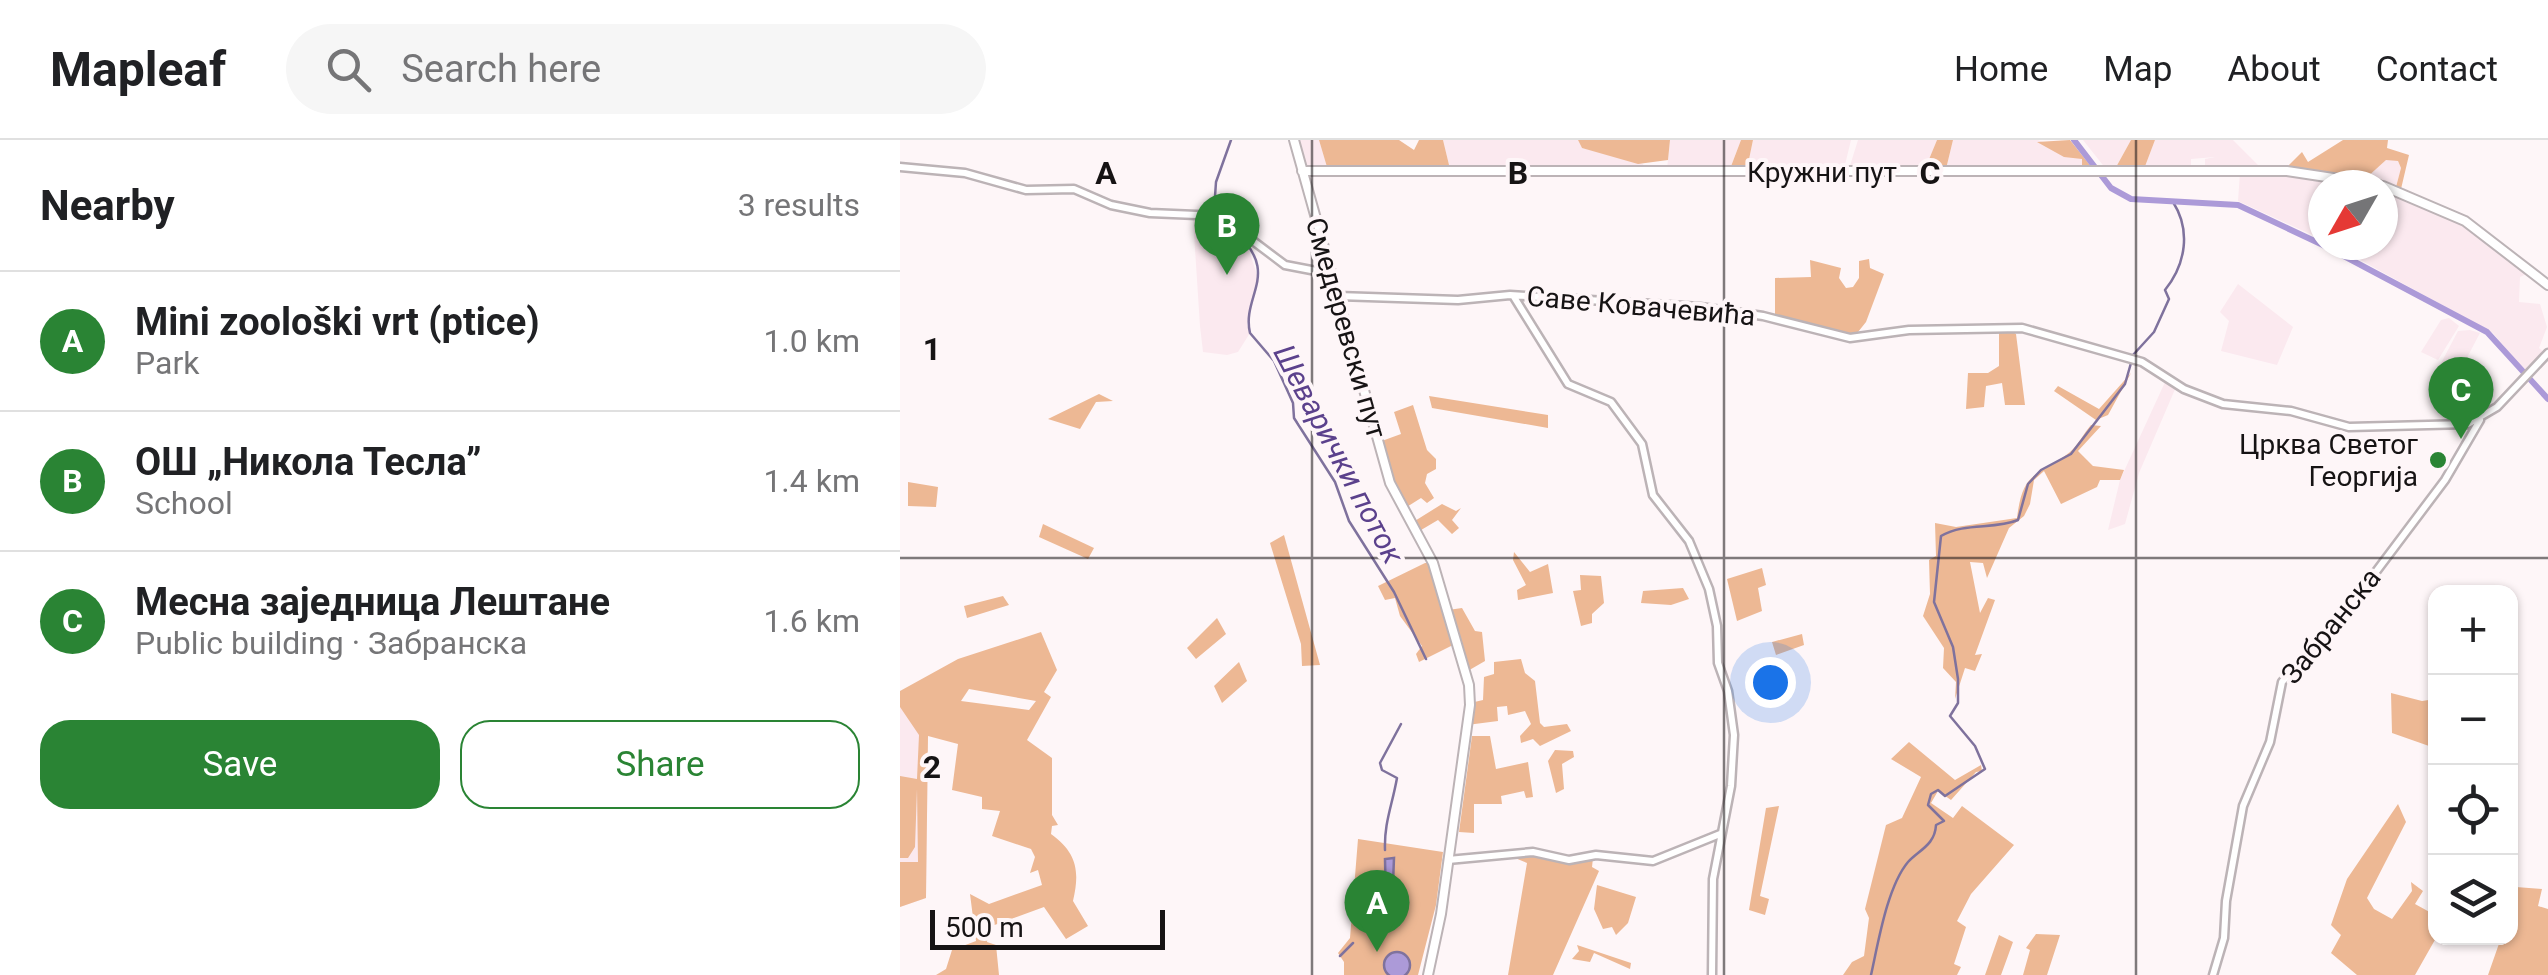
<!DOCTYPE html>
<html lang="en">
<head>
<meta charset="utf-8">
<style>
  :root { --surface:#fff; --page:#f6f6f6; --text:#202124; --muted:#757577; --line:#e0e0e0; --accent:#2a8434 }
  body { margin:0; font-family:Roboto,sans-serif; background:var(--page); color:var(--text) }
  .controls { position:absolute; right:30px; bottom:30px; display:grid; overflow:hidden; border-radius:20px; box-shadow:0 2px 8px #0004 }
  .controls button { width:90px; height:90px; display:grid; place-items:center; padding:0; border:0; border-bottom:2px solid var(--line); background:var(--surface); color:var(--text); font:50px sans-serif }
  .compass { position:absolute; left:1408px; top:30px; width:90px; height:90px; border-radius:50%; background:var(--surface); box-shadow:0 2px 8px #0004; rotate:231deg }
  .scale { position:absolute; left:30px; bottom:25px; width:235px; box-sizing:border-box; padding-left:10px; border:5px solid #161314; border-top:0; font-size:28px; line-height:35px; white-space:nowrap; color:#161314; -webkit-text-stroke:8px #fef6f8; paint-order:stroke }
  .you { position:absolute; left:870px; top:542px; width:35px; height:35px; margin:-25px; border:8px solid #fff; border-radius:50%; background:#1a73e8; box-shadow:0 0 0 15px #1a73e833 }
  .badge { display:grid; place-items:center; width:65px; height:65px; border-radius:50%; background:var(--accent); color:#fff; font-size:32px; font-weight:700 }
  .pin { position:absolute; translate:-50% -82px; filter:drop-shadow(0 2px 5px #0008) }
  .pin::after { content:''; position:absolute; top:52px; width:35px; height:30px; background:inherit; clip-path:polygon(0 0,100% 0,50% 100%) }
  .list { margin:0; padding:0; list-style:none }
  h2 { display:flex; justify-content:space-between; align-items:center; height:130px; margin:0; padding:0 40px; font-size:42px }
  h2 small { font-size:32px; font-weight:400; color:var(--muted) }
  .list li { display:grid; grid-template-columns:65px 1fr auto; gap:30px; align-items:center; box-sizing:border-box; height:140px; padding:0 40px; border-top:2px solid var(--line) }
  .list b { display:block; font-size:38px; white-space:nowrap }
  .list p { margin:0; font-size:32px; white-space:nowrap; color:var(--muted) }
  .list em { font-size:32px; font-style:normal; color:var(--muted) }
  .actions { display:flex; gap:20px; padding:30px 40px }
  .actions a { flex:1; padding:22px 0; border:2px solid var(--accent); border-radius:30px; text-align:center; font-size:35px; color:var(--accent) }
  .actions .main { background:var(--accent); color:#fff }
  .icon { flex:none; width:55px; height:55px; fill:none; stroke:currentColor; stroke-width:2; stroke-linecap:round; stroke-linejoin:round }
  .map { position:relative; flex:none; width:1648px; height:835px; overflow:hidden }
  header { display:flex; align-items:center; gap:60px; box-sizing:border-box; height:140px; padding:0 50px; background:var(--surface); border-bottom:2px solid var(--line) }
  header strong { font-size:48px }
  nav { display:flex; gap:55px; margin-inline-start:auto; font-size:35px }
  .search { width:700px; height:90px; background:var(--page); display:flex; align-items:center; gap:25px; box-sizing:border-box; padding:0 35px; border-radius:55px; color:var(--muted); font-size:38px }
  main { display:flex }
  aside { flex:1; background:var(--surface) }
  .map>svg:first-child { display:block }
  .built { fill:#fbe9ef }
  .green { fill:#edb894; fill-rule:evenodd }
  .water { fill:#ac9ad8; stroke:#7f729d; stroke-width:2.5 }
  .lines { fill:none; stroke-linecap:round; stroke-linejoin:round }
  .stream { stroke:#7f729d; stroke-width:2.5 }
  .river { stroke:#ac9ad8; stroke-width:6 }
  .tertiary-casing { stroke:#bcb3b6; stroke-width:11 }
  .secondary-casing { stroke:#bcb3b6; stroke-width:12 }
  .tertiary { stroke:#fff; stroke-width:6 }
  .secondary { stroke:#fff; stroke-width:8 }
  .grid { fill:none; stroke:#161314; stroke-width:2.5; stroke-opacity:0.55 }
  .poi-dot { fill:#2a8434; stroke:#fef6f8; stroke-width:4 }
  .labels { text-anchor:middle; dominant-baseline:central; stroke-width:8; stroke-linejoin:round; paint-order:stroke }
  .street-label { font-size:28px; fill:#161314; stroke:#fef6f8 }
  .poi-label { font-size:28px; fill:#161314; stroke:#fef6f8; text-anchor:end }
  .water-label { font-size:30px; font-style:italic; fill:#5b418c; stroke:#fef6f8 }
  .grid-label { font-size:32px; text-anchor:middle; font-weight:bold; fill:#161314; stroke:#fef6f8; stroke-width:8; stroke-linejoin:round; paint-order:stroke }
</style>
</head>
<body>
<header>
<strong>Mapleaf</strong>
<div class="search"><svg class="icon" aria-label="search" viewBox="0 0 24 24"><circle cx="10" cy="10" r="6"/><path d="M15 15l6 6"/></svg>Search here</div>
<nav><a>Home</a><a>Map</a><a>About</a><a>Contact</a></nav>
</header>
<main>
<aside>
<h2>Nearby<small>3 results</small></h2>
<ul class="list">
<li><span class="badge">A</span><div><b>Mini zoološki vrt (ptice)</b><p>Park</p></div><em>1.0 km</em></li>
<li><span class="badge">B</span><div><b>ОШ „Никола Тесла”</b><p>School</p></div><em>1.4 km</em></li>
<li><span class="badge">C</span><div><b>Месна заједница Лештане</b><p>Public building · Забранска</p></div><em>1.6 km</em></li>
</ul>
<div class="actions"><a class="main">Save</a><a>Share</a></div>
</aside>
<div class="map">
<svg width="1648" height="835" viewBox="0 0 1648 835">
  <rect width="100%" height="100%" fill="#fef6f8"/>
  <path class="built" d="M397,0H419L427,27L405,26Z
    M543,0H678L682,8L724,17L743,24L744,29H550Z
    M770,0H841L830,29H767Z
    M853,0H951L944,29H847Z
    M958,0H1037L1025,29H949Z
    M1053,0H1138L1182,19V30L1046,29Z
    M1183,0H1231L1215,29H1206Z
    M1255,0H1333L1362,29L1305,25V19L1315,17L1291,19V25L1244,29Z
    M1486,19L1498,21L1501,28L1496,47L1465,39Z
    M1381,31L1472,45H1423V100L1338,61L1340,33Z
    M1483,48L1550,75L1633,131L1620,137L1619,162L1640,164L1647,187L1639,208L1645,213L1626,233L1593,193L1433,105H1483Z
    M312,76L353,102L347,104L359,141L347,185L350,193L338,212L327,215L303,212L300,186L293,78Z
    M1338,144L1393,187L1377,225L1321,211L1329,181L1320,172Z
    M1549,178L1559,186L1538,220L1521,212L1541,180Z
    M1570,190L1580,193L1561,229L1539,227L1558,191Z
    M1266,240L1276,247L1239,333L1225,384L1208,390L1220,340Z
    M0,558L28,596L26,758L0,767Z"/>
  <path class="green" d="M419,0H499L514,10L519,0H543L550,29L427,27Z
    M678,0H770L768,20L738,24L682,8Z
    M841,0H853L847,29H830Z
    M1037,0H1053L1046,29H1025Z
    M1170,0L1193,29L1182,28V19L1164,17L1137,2Z
    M1231,0H1255L1244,29H1215Z
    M1443,0H1488L1487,8L1509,15L1501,49L1496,47L1501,28L1498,21L1486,20L1465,39L1385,29L1402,12L1408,22Z
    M330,89L333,103L306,109L303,95Z
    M969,119L970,128L984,134L966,182L954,197L875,177V138L911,137L910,120L941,128L939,138L946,148L953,147L959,138V121Z
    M1111,191L1116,194L1125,265H1105L1102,243L1086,246L1084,267L1066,269L1068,233H1088L1099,226V192Z
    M1231,233L1208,275L1196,280L1154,251L1158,246L1199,269Z
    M199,254L213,261L196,262L180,289L148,279Z
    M529,256L648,275V288L532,268Z
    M513,265L527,310L536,319V329L527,334L525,343L534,358L527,363L521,358L502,370L479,302L501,294L494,272Z
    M1191,285L1201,286L1178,311L1193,326L1224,330L1220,340H1200L1197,347L1161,364L1144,331L1134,340L1130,364L1124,376L1109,388L1087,438L1083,423L1070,422L1080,473L1088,458L1095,460L1075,515L1082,514L1075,531L1065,528L1055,559L1056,542L1043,528L1044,508L1023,476L1030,454L1029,420L1036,416L1035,383L1056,387L1117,378C1123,329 1137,338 1170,312C1178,305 1184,293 1191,285Z
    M8,342L38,347L36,367L8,366Z
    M542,364L556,371L561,368L552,380L559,388L552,394L538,380L516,393L510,384Z
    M143,384L194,408L188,419L139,397Z
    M384,395L420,525L402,526L401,504L370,403Z
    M614,412L630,432L648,424L653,453L618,460L617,450L626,445L613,420Z
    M525,423H533L548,470L562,468L575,491L582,492L585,521L566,532L557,503L519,522L516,514L522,506L500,476L495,458L485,460L478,446Z
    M862,428L866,445L858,448L862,471L837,481L827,439Z
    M680,435L701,436L704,463L692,474V483L681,486L673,451L681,450Z
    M783,448L789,459L771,465L741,463L743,451Z
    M103,456L109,465L67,478L64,466Z
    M317,478L326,494L296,519L287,508Z
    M141,492L157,530L144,552L151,557L127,600L152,618V675L158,685L152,686L151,694C177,713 180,731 173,761L188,786L166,799L144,767L89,787L87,802L96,805L99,835H36L46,829L52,810L76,801L70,754L89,764L142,745L138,730L130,733L135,717L131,709L92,696L100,671L82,669V657L52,650L58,604L28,596L26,758L0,767V722H18L17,649L15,707L8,718H0V636L17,639L19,595L0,567V551L58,519ZM69,549L136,561L129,570L61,561Z
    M902,494L904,505L876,515L872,502Z
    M621,519L625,533L635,541L640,583L644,587L667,584L671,591L640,606L633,599L621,603L620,596L631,584L625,571L608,575L607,566L597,567L598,581L567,585L570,563L583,560L584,537L594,534V522Z
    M339,522L347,541L322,563L314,546Z
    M1491,553L1522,561L1535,559V614H1530L1529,606L1492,593Z
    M572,596H590L596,629L628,622L633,657L626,658L624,651L601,656L602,664H574V693L559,692Z
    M1009,602L1055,640L1081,625L1082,631L1076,632L1051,660L1038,651L1031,663L1053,678L1062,666L1114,705L1071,754L1057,781L1066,787L1054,824L1061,827L1057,835H943L952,822L964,816L969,778L965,769L986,685L1002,678L1021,637L991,619Z
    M655,610L673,611L674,617L662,624L664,649L656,653L648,621Z
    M1498,664L1506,682L1467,758L1474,769L1492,779L1512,751L1511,742L1523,751L1515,764L1535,775L1536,798L1515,835H1457L1431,813L1441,795L1431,785L1447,739Z
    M879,666L860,756L869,759L865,775L849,770L866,668Z
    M458,699L543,712L536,765L518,835H444V822L438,813L450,798Z
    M633,715L659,721L693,718L692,727L699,731L653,835H608L627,723L615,718Z
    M697,745L736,757L728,783L716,795L712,787L703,789L694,769Z
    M1616,747L1642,749L1638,766L1648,769V835H1588L1601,798H1610L1611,764Z
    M1136,794L1160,795L1147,835H1123L1130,810L1126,808Z
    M1099,795L1113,802L1101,835H1085Z
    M677,805L731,823L730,829L694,813L690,822L672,819L679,811Z"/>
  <path class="water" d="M494,718L492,769L486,767L485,719Z
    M484 825a13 13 0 1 1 26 0a13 13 0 1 1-26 0Z"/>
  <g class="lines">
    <path class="stream" d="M314,71L316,42L331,0
      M333,90C383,133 341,155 350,193L374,221L393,263L394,278L435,342L449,381L494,452L526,519
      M1233,215L1254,192L1269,159L1265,150C1286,124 1291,90 1273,62
      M485,710C484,683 492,666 497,638L482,630L480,623L501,584
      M440,816L453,803
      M971,835C978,804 987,747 1008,722C1019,710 1035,705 1036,685L1044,681L1028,665L1031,654L1038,650L1045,656L1085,629L1075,606L1050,576L1058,563V539L1053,507L1034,462L1041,396C1065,382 1094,390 1118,380L1128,344L1141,330L1171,314L1225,244L1231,223"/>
    <path class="river" d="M1174,0L1211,48L1231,59L1338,65L1423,105
      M1423,105L1587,192L1648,259"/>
    <g class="tertiary-casing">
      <path id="tertiary" d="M0,27L65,33L126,50L174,49L211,65L250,73L320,76L385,125L432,134
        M438,156L558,160L610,155L800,167L863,176L950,198L1009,190L1122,188L1242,222L1284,249L1323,264L1391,271L1449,287L1568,284L1597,267L1648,213
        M614,157L668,244L711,262L742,304L753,355L789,401L809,449L817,486L818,523L828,551L834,595L831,646L813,739L812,835
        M548,720L633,712L669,720L696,715L753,721L820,694
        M1313,835L1324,798L1326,761L1343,666L1370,602L1382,542L1463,449L1545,340L1580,280"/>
    </g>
    <g class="secondary-casing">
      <path id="secondary" d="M394,0L490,343L533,423L569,545L570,565L541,774L528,835
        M402,31H1387L1479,45
        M1483,46L1565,81L1648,145"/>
    </g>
    <use href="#tertiary" class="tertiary"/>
    <use href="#secondary" class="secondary"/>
  </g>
  <path class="grid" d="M412,0V835M824,0V835M1236,0V835M0,418H1648"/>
  <circle class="poi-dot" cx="1538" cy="320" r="10"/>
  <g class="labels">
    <g class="street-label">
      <text x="922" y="32">Кружни пут</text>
      <text transform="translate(741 166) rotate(5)">Саве Ковачевића</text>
      <text transform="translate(446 188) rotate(74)">Смедеревски пут</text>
      <text transform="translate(1431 486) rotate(-51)">Забранска</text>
    </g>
    <g class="poi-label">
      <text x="1518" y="304">Црква Светог<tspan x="1518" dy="32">Георгија</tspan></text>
    </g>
    <g class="water-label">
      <text transform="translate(439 314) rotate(62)">Шеварички поток</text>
    </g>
  </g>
  <g class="grid-label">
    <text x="206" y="44">A</text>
    <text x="618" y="44">B</text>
    <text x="1030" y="44">C</text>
    <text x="32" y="220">1</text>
    <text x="32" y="638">2</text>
  </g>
</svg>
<div class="controls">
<button>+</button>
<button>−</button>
<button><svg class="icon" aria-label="locate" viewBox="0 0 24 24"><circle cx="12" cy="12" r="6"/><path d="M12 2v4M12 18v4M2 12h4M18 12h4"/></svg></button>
<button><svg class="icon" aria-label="layers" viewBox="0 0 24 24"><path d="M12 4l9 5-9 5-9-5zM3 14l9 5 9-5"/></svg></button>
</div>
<svg class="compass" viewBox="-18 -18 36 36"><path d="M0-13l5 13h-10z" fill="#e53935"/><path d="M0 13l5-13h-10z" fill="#757577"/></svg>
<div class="scale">500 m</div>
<div class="you"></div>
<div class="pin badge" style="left:477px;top:812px">A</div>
<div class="pin badge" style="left:327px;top:135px">B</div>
<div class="pin badge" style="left:1561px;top:299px">C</div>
</div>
</main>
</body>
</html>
